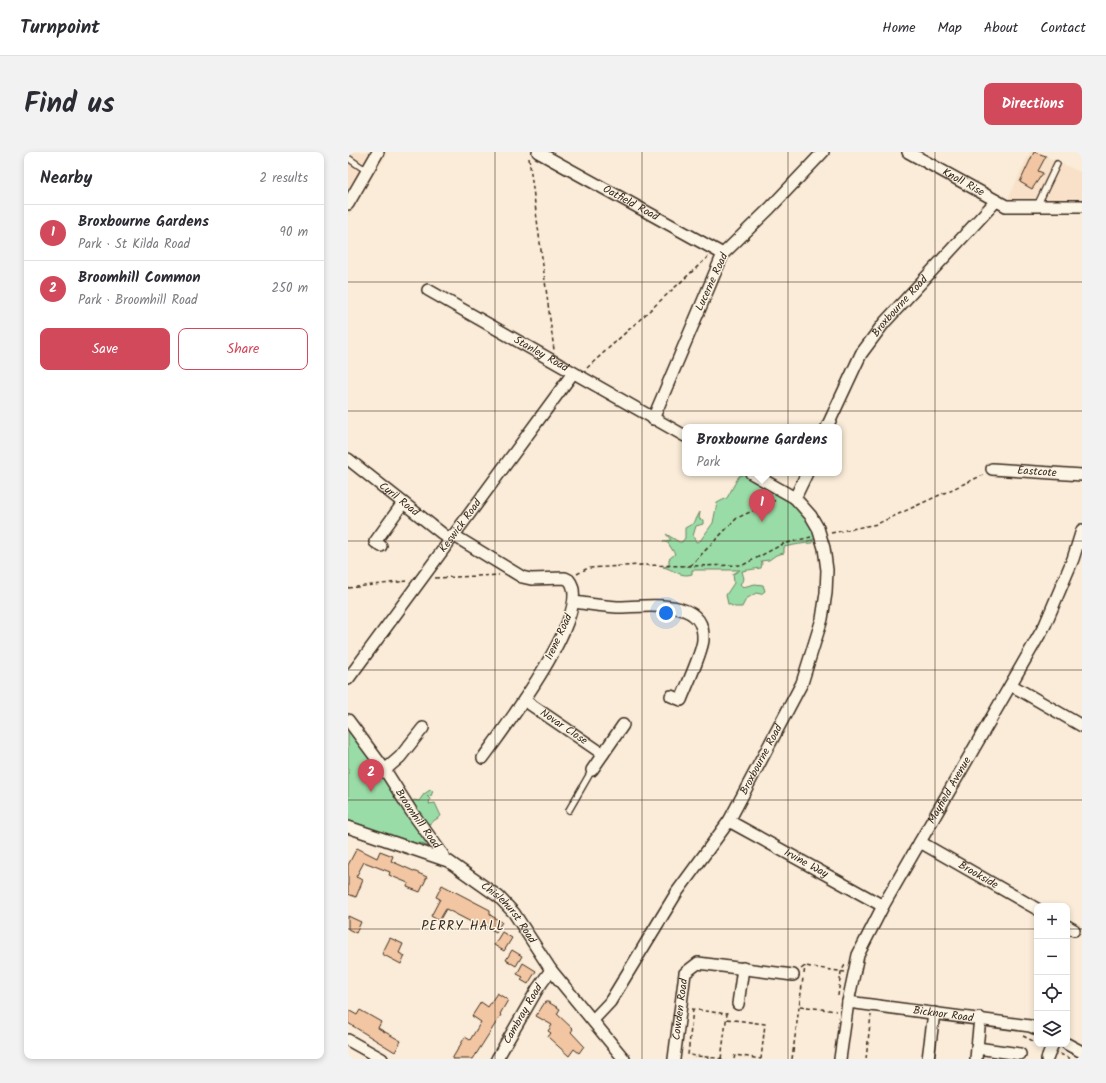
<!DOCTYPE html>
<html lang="en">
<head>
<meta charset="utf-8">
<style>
  :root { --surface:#fff; --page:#f2f2f3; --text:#2b2b33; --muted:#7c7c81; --line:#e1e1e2; --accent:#d1495b }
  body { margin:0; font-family:Kalam,sans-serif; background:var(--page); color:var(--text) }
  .controls { position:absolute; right:12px; bottom:12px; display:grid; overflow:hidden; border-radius:8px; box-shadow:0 2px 6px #0003 }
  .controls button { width:36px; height:36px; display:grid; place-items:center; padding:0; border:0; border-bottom:1px solid var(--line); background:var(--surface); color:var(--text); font:20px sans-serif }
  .you { position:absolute; left:318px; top:461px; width:14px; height:14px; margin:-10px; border:3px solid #fff; border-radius:50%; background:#1a73e8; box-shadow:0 0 0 6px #1a73e833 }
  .badge { display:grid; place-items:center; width:26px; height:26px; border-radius:50%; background:var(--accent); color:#fff; font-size:13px; font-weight:700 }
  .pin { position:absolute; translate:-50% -33px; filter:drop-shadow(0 1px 2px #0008) }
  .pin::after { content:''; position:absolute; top:21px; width:14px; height:12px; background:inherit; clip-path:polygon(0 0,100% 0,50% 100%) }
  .popup { position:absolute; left:334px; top:272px; width:160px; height:52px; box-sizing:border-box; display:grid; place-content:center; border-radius:8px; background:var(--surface); filter:drop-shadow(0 1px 3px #0005); font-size:13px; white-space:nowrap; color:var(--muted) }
  .popup b { font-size:15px; color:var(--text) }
  .popup::after { content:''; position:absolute; left:50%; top:100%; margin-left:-8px; border:8px solid transparent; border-top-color:var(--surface) }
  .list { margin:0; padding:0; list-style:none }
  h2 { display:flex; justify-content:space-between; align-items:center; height:52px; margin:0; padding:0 16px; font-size:17px }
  h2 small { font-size:13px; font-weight:400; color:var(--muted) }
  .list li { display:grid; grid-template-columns:26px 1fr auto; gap:12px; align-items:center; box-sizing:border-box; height:56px; padding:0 16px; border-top:1px solid var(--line) }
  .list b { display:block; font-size:15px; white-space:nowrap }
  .list p { margin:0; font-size:13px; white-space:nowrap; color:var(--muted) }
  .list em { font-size:13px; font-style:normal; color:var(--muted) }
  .actions { display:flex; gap:8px; padding:12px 16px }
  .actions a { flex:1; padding:9px 0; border:1px solid var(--accent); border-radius:8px; text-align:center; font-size:14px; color:var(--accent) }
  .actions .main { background:var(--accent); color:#fff }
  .icon { flex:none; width:22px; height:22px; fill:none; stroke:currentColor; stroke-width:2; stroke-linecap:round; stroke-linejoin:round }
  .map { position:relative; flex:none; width:734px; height:907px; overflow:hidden; border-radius:8px }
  header { display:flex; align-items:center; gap:24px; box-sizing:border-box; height:56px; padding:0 20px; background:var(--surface); border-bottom:1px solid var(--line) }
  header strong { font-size:19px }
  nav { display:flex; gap:22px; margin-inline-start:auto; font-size:14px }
  .intro { display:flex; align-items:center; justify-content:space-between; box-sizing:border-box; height:96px; padding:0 24px }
  h1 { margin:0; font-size:28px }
  .button { padding:10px 18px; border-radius:8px; background:var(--accent); color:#fff; font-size:14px; font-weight:700 }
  main { display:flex; gap:24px; padding:0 24px }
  aside { flex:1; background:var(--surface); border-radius:8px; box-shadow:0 2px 6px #0003 }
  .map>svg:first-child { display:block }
  .built { fill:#f8e1c8 }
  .green { fill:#9adca7; stroke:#6a8362 }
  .building { fill:#f2c6a2; stroke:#3b2a1e }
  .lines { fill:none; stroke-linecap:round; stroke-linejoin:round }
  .service-casing { stroke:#3b2a1e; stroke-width:8 }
  .minor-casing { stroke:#3b2a1e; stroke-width:14 }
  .path { stroke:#3b2a1e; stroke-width:1.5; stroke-dasharray:4 3; stroke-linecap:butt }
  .service { stroke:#fcf5e5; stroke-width:5.5 }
  .minor { stroke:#fcf5e5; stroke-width:11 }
  .grid { fill:none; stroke:#3b2a1e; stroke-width:1; stroke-opacity:0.55 }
  .labels { text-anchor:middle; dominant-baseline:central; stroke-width:3; stroke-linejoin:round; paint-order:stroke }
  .street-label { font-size:11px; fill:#3b2a1e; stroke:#fcf5e5 }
  .quarter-label { font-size:13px; letter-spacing:1px; fill:#3b2a1e; stroke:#fcf5e5 }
</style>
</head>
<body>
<header>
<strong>Turnpoint</strong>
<nav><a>Home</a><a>Map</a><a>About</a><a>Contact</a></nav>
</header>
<div class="intro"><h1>Find us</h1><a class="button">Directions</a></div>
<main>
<aside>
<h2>Nearby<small>2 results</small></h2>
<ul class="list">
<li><span class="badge">1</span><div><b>Broxbourne Gardens</b><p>Park · St Kilda Road</p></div><em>90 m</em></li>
<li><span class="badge">2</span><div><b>Broomhill Common</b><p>Park · Broomhill Road</p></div><em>250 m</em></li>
</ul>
<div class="actions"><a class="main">Save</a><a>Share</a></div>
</aside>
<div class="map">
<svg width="734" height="907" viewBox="0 0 734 907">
  <rect width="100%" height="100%" fill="#faecd8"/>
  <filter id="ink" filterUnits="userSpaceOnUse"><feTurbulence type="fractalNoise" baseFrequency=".025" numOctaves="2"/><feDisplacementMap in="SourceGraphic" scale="8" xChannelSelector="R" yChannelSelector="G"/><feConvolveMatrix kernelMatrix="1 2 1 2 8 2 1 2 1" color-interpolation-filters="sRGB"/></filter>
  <g filter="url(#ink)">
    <path class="built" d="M0,0H40L0,64Z
      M682,0H689L734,21V49L660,47Z"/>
    <path class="green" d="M398,321C428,340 455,352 469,387L459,389L465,388V391C455,391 446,393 436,395V401L428,403L421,408L413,409L414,411L413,416L394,419L396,427L392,432L395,435L407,432L415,433L417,439L413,442L408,441L398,447L394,455H387L380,452L378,443L386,431L385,422L392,418H344V422C333,426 325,417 315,415L321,414V407L327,402L320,391L315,389L323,388L318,382L331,390H334L337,386V376L346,371L352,360L351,367L355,368V372L348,374L345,384L348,390L352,389L365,371L369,351L379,346L391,324Z
      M0,573L63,652L66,648L71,649L76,642L82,638L85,639L83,644H79L82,647L81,652L87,651L93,664L78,674L82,692L69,691L81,694L82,697L0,676Z"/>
    <path class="building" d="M686,0L698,4L690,19L695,21L684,37L672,30Z
      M9,696L29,706L32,699L45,704L43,709L79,725L72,740L59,735L60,731L41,723L42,720L16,710L8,725L15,728L8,745L0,742V713Z
      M94,733L142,758V763L154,770L148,780L136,773L135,775L127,772L98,757L91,769L83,764L92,747L88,745Z
      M0,764L13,770L8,781L0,777Z
      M154,780L164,786L156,799L146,793Z
      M42,786L55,792L51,801L57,804L53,812L34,802Z
      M164,798L174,804L168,814L158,808Z
      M175,811L188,819L180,832L173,828L175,825L169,822Z
      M149,841L160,848L152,862L153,863L125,907H104L117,885L122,888L133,870L124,864L133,850L140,855Z
      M197,850H200L212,857L209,862L225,877L223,880L236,894L231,901L226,897L221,904L200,885L203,881L200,879L204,873L188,864Z
      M0,858L9,863L12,858L33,870L30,876L53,889L47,900L0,871Z"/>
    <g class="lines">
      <g class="service-casing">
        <path id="service" d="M0,6L19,19
          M689,54L709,12
          M221,658L244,618"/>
      </g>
      <g class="minor-casing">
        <g id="minor">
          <path id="s1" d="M190,0L375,102"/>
          <path id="s2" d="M560,0L658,54H734"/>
          <path d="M0,52L30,0"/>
          <path id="s3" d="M80,138L337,284"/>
          <path d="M305,267L375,102L422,56L475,0"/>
          <path id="s4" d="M479,275L513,202L536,171L648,49"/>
          <path id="s5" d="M0,307L101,387"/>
          <path id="s6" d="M644,317L734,323"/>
          <path d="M403,321L447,346"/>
          <path d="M105,383L174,425L183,427L217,426L221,428C247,458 155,578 135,606"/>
          <path d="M33,394L27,390L55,351"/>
          <path d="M226,450C240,452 255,454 269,455C297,455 358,444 355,488C354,501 338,535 333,548L323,544"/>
          <path id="s7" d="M0,527L225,221"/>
          <path d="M663,533L734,574"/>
          <path id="s8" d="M176,548L255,602L244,618"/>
          <path id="s9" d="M0,568L37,618L63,659L95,703V707"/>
          <path d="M255,602L275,573"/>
          <path d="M37,618L52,605L75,576"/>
          <path id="s10" d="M381,669L535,754"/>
          <path id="s11" d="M0,675L100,709L151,745L166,761L203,818L276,907"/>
          <path id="s12" d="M572,690L689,757"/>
          <path d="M719,774L726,778"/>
          <path id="s13" d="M500,850L682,874L689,877"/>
          <path d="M390,852L395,816"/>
          <path d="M632,866L629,896L672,902"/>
          <path id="s14" d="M245,868L262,850L329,740L381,669L454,531L474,467L478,441L479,418L476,396L470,376L463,364L447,346L459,321"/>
          <path d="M0,888L34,907"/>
          <path d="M719,892L734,900"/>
          <path id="s15" d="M149,907L190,836L203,818"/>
          <path id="s16" d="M326,907L337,821L350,811L445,823"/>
          <path id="s17" d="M492,907L500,850L510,803L535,754L697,473L725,407L734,378"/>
          <path d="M580,907L586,861"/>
          <path d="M628,907L629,896"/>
          <path d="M699,907L705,892"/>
        </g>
      </g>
      <path class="path" d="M181,6L206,198
        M239,216L360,105
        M483,381L529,372L635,323
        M342,414L389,366L428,348
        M229,422L240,416L293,413L342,414L395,413L435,392L463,385
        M87,426L151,423
        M0,436L59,429
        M453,817L457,814L497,820
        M456,822L457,814
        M490,844L493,820L497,813
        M452,854L488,859
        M343,857L379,862L373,907
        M345,857L340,903L376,907
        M379,867L417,872L413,907
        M675,884L689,891
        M712,902L723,907
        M386,907L387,903L413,907
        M444,907L455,826
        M518,907L523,863"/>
      <use href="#service" class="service"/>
      <use href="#minor" class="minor"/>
    </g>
  </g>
  <path class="grid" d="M147,0V907M294,0V907M440,0V907M587,0V907M0,130H734M0,259H734M0,389H734M0,518H734M0,648H734M0,777H689M719,777H734"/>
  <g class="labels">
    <g class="street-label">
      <text stroke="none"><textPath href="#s2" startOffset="63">Knoll Rise</textPath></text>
      <text stroke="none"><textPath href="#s1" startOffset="106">Oatfield Road</textPath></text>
      <text transform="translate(364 130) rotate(-65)">Lucerne Road</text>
      <text stroke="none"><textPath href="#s4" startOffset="142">Broxbourne Road</textPath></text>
      <text stroke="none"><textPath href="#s3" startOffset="130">Stanley Road</textPath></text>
      <text stroke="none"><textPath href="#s6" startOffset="45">Eastcote</textPath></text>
      <text stroke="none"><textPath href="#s5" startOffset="65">Cyril Road</textPath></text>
      <text stroke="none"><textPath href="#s7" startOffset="190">Keswick Road</textPath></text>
      <text transform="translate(211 485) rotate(-65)">Irene Road</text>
      <text stroke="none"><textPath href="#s8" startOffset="48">Novar Close</textPath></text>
      <text stroke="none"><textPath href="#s14" startOffset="311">Broxbourne Road</textPath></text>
      <text stroke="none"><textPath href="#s17" startOffset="294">Mayfield Avenue</textPath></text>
      <text stroke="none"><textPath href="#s9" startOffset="121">Broomhill Road</textPath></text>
      <text stroke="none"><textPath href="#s10" startOffset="88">Irvine Way</textPath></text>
      <text stroke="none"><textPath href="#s12" startOffset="67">Brookside</textPath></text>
      <text stroke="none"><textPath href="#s11" startOffset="186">Chislehurst Road</textPath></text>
      <text stroke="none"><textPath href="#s16" startOffset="50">Cowden Road</textPath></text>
      <text stroke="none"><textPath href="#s15" startOffset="52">Cambray Road</textPath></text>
      <text stroke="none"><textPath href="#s13" startOffset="96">Bicknor Road</textPath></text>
    </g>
    <g class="quarter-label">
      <text x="115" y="774">PERRY HALL</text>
    </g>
  </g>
</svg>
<div class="controls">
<button>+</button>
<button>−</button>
<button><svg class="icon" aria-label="locate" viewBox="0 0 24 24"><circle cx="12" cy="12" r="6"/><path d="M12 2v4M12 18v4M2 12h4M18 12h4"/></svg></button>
<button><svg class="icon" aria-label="layers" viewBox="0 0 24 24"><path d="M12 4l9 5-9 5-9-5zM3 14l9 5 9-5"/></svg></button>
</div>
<div class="you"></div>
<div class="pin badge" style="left:414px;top:370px">1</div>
<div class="popup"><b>Broxbourne Gardens</b>Park</div>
<div class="pin badge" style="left:23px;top:640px">2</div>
</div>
</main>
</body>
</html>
